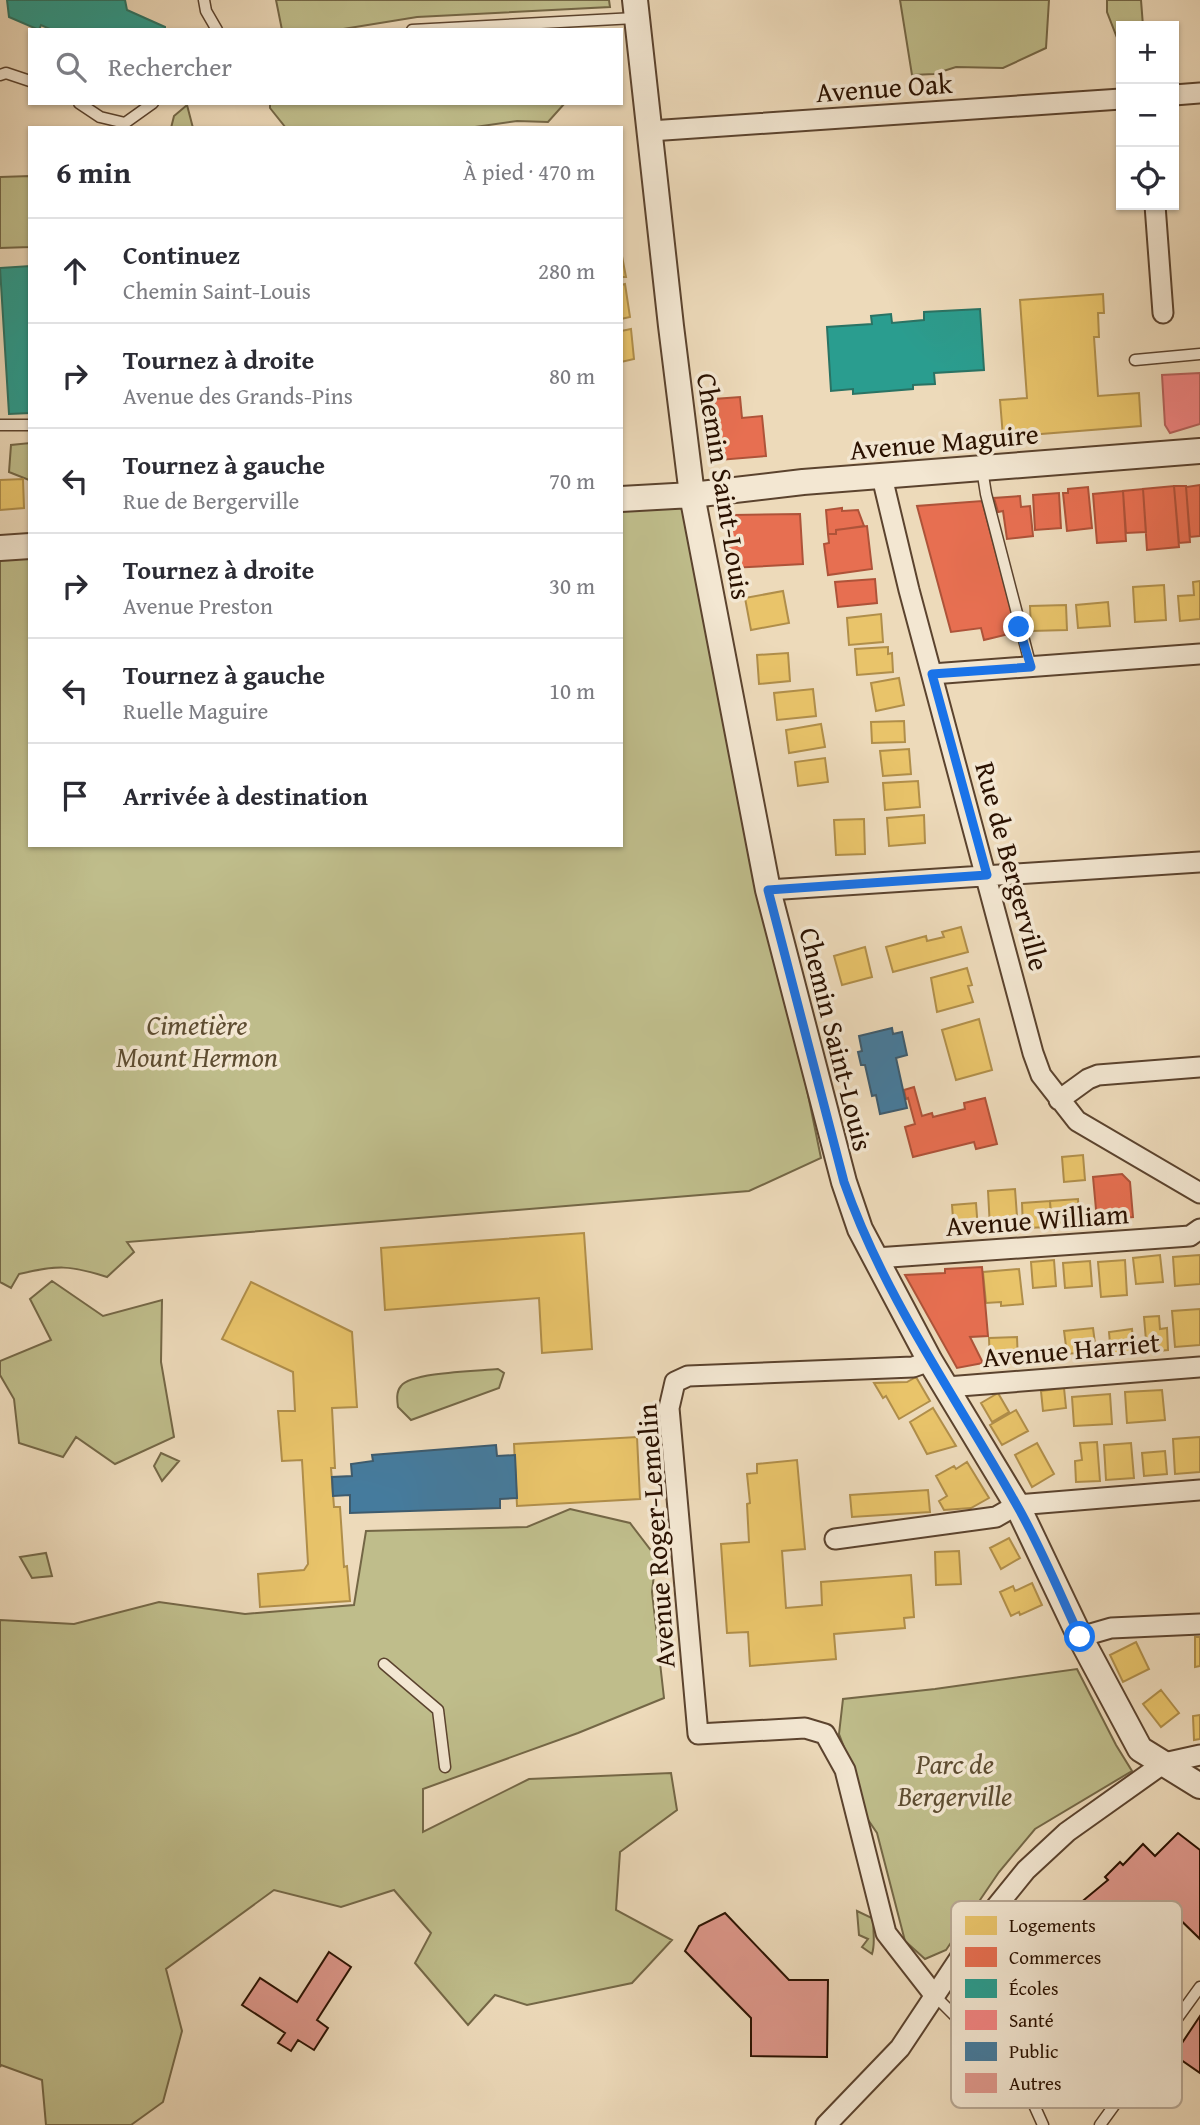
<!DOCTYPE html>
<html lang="fr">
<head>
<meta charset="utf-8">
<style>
  :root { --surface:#fff; --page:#f7f7f7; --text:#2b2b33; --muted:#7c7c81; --line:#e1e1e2 }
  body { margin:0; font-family:"Gentium Book Plus",serif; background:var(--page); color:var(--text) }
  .controls { position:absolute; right:21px; top:21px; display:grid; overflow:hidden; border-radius:0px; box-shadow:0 2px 5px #0004 }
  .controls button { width:63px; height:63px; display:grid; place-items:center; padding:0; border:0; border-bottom:2px solid var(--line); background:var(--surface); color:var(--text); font:35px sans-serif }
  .stop { position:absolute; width:21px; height:21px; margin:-16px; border:5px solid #1a73e8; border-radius:50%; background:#fff }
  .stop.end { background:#1a73e8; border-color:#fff; box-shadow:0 2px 7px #0008 }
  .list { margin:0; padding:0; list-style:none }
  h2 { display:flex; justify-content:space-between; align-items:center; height:91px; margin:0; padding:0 28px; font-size:30px }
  h2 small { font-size:23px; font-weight:400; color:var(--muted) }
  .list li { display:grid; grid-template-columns:46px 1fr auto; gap:21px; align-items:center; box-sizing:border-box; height:105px; padding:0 28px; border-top:2px solid var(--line) }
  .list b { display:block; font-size:26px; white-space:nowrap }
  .list p { margin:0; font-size:23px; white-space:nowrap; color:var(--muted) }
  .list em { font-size:23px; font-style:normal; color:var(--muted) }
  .icon { flex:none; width:38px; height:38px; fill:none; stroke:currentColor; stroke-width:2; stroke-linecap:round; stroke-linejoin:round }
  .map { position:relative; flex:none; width:1200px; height:2125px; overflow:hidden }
  .search { position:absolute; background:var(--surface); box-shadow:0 2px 5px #0004; left:28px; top:28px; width:595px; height:77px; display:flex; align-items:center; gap:18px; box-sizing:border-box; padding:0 24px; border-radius:0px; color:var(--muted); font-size:26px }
  .panel { position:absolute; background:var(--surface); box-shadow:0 2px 5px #0004; left:28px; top:126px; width:595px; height:721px; border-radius:0px }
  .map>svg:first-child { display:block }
  .green { fill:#bfbd8b; stroke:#746746; stroke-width:2 }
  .homes { fill:#e9c46a; stroke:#b08e4a; stroke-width:2 }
  .shops { fill:#e76f51; stroke:#ae5339; stroke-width:2 }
  .schools { fill:#2a9d8f; stroke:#2a7364; stroke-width:2 }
  .health { fill:#f28482; stroke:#b6625b; stroke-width:2 }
  .public { fill:#457b9d; stroke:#3d5b6e; stroke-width:2 }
  .building { fill:#de978b; stroke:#2a1100; stroke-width:2 }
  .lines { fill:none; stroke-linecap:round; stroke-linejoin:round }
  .service-casing { stroke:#5b432e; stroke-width:13 }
  .minor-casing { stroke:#5b432e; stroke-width:23 }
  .tertiary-casing { stroke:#5b432e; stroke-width:28 }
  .service { stroke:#f3e7d2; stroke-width:10 }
  .minor { stroke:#f3e7d2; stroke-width:19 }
  .tertiary { stroke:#f3e7d2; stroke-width:24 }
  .route { stroke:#1a73e8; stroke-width:9 }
  .labels { text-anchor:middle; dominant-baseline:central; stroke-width:7; stroke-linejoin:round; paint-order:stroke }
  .street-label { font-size:28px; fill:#2a1100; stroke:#f3e7d2 }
  .park-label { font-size:28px; font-style:italic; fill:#5e4d31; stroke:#f3e7d2 }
  .key { fill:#f3e7d2; stroke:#b7a793; stroke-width:2 }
  .key-label { font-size:19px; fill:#2a1100 }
</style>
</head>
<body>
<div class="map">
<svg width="1200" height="2125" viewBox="0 0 1200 2125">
  <rect width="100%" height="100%" fill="#eddaba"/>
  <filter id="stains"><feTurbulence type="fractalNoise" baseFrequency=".00286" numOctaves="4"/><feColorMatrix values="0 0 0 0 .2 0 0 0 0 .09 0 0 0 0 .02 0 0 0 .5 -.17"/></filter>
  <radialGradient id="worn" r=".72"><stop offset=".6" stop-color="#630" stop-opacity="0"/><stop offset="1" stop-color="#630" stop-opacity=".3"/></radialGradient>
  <path class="green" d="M276,0H609L610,7L417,17L337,30H282Z
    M900,0H1049L1046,48L1003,68L956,67L934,74L912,75Z
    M1107,0H1141L1143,26H1121V48L1107,12Z
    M270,103H565L548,122L517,121L468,128H286L270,108Z
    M187,105L193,128H171L174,116Z
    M30,176V247L0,248V177Z
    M30,443V480H29L9,472L11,445Z
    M692,495L757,891L806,1085L821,1158L749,1191L127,1242L134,1252L107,1277C70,1265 57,1265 19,1274L11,1288L0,1282V549L30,546V845H621V499Z
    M52,1281L103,1316L162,1300L161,1362L174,1437L115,1464L76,1437L63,1457L19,1443L14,1399L0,1375V1361L51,1340L30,1299Z
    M498,1369L504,1373L499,1388L411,1420L398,1407C397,1400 396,1392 401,1386C411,1372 479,1371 498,1369Z
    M161,1453L179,1461L162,1481L154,1466Z
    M570,1509L630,1523L656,1557L652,1592L664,1698L578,1733L423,1789V1832L529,1779L671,1773L677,1810L620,1852L616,1910L672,1940L632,1983L527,2005L495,1995L468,2025L415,1963L431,1933L394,1890L341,1907L274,1890L166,1969L182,2031L163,2102L131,2125H46L42,2080L1,2065L0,2067V1620L74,1624L159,1602L245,1614L354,1605L366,1531L527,1527Z
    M46,1553L52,1576L32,1578L20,1557Z
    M1077,1669L1116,1745L1132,1771L1035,1829L999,1872L946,1950L925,1959L905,1941L877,1833L860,1808L847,1755L839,1734L843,1699L935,1689Z
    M857,1911L874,1919C872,1932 876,1941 872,1954L862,1947L868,1939L859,1935Z"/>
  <path class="homes" d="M621,251L626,277H621Z
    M625,284L630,317L621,319V285Z
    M1103,294L1104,313H1098L1099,337H1094L1098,396L1139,393L1141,426L1003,437L1000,400L1027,398L1020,300Z
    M631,329L634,359L621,362V331Z
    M23,479L24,508L0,510V480Z
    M1200,581V619L1180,621L1178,596L1194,595L1193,582Z
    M1164,585L1166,620L1135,622L1133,587Z
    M783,591L789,623L751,630L745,598Z
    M1108,602L1110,626L1078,628L1076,605Z
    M1066,605L1067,630L1031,631L1030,606Z
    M881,614L883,642L849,645L847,618Z
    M888,647V654L892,653L893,672L857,675L855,649Z
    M788,653L790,681L759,684L757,655Z
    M899,678L904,705L876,711L871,683Z
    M813,689L816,716L777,720L774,693Z
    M904,721L905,742L872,743L871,722Z
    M821,724L825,747L789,753L786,730Z
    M909,749L911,774L883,776L880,751Z
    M825,758L828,782L798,786L795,762Z
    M918,781L920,807L885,810L883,783Z
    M924,815L925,843L889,846L887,818Z
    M864,819L865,854L836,855L834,820Z
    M961,927L968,952L893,972L886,947L926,936L927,941L944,937L942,932Z
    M865,947L872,977L842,985L834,956Z
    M967,968L972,985L968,986L973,1002L937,1012L931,978Z
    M979,1019L992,1070L956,1080L942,1030Z
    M1083,1155L1085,1180L1064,1182L1062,1157Z
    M1015,1189L1018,1230L1004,1231V1227L990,1228L988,1191Z
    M1078,1199L1079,1221L1051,1223L1050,1201Z
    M1050,1201L1052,1227L1023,1228L1022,1203Z
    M976,1203L978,1230L954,1232L952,1205Z
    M584,1233L592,1349L542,1353L539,1298L385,1310L381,1248Z
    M1160,1255L1163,1282L1136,1284L1133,1258Z
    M1200,1255V1284L1175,1286L1173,1257Z
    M1054,1260L1056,1286L1033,1288L1031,1262Z
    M1125,1260L1127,1295L1101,1297L1098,1262Z
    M1090,1261L1092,1286L1065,1288L1063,1263Z
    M1019,1269L1023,1304L1001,1306V1302L986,1303L983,1272Z
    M251,1282L352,1332L357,1407L332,1408L335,1468H331L334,1507H340L344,1567L347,1566L350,1601L260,1607L258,1574L304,1570L308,1564L302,1460L282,1461L278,1411H295L293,1372L222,1339Z
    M1200,1309V1345L1175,1347L1172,1311Z
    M1159,1316L1160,1329L1167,1328L1168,1350L1147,1352L1144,1317Z
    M1093,1328L1096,1351L1067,1354L1064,1331Z
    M1132,1329L1134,1352L1111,1354L1109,1332Z
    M1017,1337L1018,1363L990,1365L989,1338Z
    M916,1377L930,1401L899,1419L886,1396L883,1398L874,1383L907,1382Z
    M1064,1388L1066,1408L1043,1411L1041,1391Z
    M1162,1390L1165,1420L1127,1423L1125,1392Z
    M998,1393L1009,1412L992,1422L981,1403Z
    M1110,1394L1112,1424L1074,1426L1072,1397Z
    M933,1408L956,1446L927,1454L910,1422Z
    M1016,1410L1028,1431L1002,1445L990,1425Z
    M637,1437L640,1499L517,1506L514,1444Z
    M1200,1437V1472L1175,1474L1173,1439Z
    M1097,1442L1100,1481L1076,1482L1075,1461L1082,1460L1080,1443Z
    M1037,1443L1054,1474L1032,1487L1015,1455Z
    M1131,1443L1134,1478L1106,1480L1104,1445Z
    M1165,1451L1167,1474L1144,1476L1142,1453Z
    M797,1460L805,1549L782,1551L786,1608L822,1605L821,1582L911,1575L914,1617L904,1618L905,1628L834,1634L836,1659L750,1666L748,1632L727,1633L721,1544L749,1542L747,1504L750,1503L747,1474L757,1473V1464Z
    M967,1462L989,1498L971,1508L944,1510L939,1501L947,1496L936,1476L954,1466L956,1469Z
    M928,1490L930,1512L852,1517L850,1495Z
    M1009,1538L1020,1558L1001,1569L990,1548Z
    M959,1551L961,1584L936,1585L935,1552Z
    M1032,1583L1042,1605L1020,1615L1019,1612L1011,1616L1000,1592L1013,1586L1015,1591Z
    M1195,1637H1200V1666L1195,1667Z
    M1136,1642L1149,1669L1123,1682L1110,1655Z
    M1161,1690L1179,1713L1161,1727L1143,1704Z
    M1200,1715V1739L1194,1740L1193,1716Z"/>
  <path class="shops" d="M740,397L742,418L762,416L766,456L719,460L714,399Z
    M1200,485V536L1190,537L1186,487Z
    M1174,486L1179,547L1147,550L1143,489Z
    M1174,486H1186L1190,542L1179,543Z
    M1088,487L1092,528L1067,531L1063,493H1068V489Z
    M1143,489L1146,532L1126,533L1123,491Z
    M1123,491L1126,541L1097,543L1093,494Z
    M1123,491L1126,541L1097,543L1093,494Z
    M1059,493L1061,528L1035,530L1033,495Z
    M1020,496L1021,507L1030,506L1033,536L1007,539L1003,511L998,512L994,498Z
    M982,501L1017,632L984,640L981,628L951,632L917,506Z
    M842,508V511L858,510L864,526L836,530V534H828L826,510Z
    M800,514L803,564L730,568L725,524L733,515Z
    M867,526L872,569L828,575L824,544L829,543L828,534H836V530Z
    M875,579L877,603L838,607L835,582Z
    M914,1087L922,1116L932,1113L933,1117L965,1109L964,1103L985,1098L997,1144L976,1149L974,1142L913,1157L905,1127L915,1124L908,1098L906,1099L904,1090Z
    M1122,1174L1130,1182L1133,1217L1097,1220L1093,1177Z
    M982,1267L988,1336L970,1337L983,1363L957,1368L905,1275L945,1273V1269Z"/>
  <path class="schools" d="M7,0H125L127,10L165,27V30H52L41,25L39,30L9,17Z
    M30,266V413L9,414L0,268Z
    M980,309L984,370L934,373L935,384L913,385V389L853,394V389L831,391L827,327L872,324L871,316L891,314L892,323L924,320V312Z"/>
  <path class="health" d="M1200,373V424L1170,433L1165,425L1162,375Z"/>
  <path class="public" d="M892,1028L893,1034L902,1032L907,1055L896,1058L907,1108L880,1114L876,1095L872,1096L865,1065H861L858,1052L862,1051L859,1036Z
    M496,1445L497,1456L515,1455L517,1498L500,1499V1508L350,1513V1495L333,1496L332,1477L352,1476L351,1464L373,1461L372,1455Z"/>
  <path class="building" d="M1178,1833L1200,1850V1939L1166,1906L1064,2011L1056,2003L1051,2010L1035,1995L1038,1992L1020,1975L1028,1967L1026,1964L1039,1951L1042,1953L1056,1939L1053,1937L1067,1923L1069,1926L1076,1919L1072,1915L1081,1906L1079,1904L1108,1880L1105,1877L1120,1862L1123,1865L1143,1844L1155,1856Z
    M725,1913L789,1980H828L827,2057L751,2056V2018L685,1951L699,1926Z
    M329,1952L351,1967L317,2020L328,2028L314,2050L298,2040L291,2051L278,2043L285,2033L242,2005L260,1978L297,2002Z
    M1200,2016V2073L1174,2055Z"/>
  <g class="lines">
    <g class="service-casing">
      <path id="service" d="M204,0L206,11L217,30
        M412,30L635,18
        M0,75L6,73L30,81
        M79,103L100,117L125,123
        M125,123L153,103
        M1135,360L1200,354
        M0,425H30
        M982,469L986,494L1031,667
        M384,1664L438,1710L445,1767
        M935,1996L959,2020L999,2046L1021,2076L1043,2125
        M1100,2125L1200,1987"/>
    </g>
    <g class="minor-casing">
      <path id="minor" d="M1174,95L1200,93
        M650,131L1121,99
        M1155,205L1163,313
        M882,477L909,590L1033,1053L1041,1075L1077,1121L1200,1193
        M932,674L1200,654
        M768,890L1200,862
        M1059,1100L1088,1079L1098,1075L1200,1067
        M876,1258L1190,1236L1200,1229
        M930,1361L913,1367L688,1376L675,1382L669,1408L698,1734L805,1728L825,1734L845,1770L886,1933L935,1996
        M947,1387L1200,1367
        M835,1539L996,1517L1017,1505L1200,1490
        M1080,1637L1111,1628L1200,1624
        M826,2125L900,2048L983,1923L1026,1870L1067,1832L1164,1763L1200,1755"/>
    </g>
    <g class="tertiary-casing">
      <path id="tertiary" d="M635,0L671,326L692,495L768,890L844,1182L860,1229L930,1361L1017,1505L1080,1637L1140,1749L1200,1786
        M621,499L692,495L803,482L1200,451
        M0,548L30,546"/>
    </g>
    <use href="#service" class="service"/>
    <use href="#minor" class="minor"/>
    <use href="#tertiary" class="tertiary"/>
  </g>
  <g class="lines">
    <path class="route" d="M1019,627L1031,667L932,674L987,875L768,890L844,1182C884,1297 956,1397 1015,1502C1040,1545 1059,1592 1080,1637"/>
  </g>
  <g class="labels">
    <g class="street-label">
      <text transform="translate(884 87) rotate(-4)">Avenue Oak</text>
      <text transform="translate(944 441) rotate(-5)">Avenue Maguire</text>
      <text transform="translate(725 486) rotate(81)">Chemin Saint-Louis</text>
      <text transform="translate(1013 866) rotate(75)">Rue de Bergerville</text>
      <text transform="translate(837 1039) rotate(76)">Chemin Saint-Louis</text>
      <text transform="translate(1037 1219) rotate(-4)">Avenue William</text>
      <text transform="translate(1071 1349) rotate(-5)">Avenue Harriet</text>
      <text transform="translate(655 1536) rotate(-94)">Avenue Roger-Lemelin</text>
    </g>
    <g class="park-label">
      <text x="197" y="1024">Cimetière<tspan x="197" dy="32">Mount Hermon</tspan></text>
      <text x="955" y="1763">Parc de<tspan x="955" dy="32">Bergerville</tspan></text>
    </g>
  </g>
  <rect x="951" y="1901" width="231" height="207" rx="10" class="key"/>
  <rect x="965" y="1916" width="32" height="19" fill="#e9c46a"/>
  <rect x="965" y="1947" width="32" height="20" fill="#e76f51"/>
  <rect x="965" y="1979" width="32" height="19" fill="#2a9d8f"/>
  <rect x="965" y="2010" width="32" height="20" fill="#f28482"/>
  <rect x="965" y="2042" width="32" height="19" fill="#457b9d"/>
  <rect x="965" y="2073" width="32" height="20" fill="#de978b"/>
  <g class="key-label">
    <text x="1009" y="1932">Logements</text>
    <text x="1009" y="1964">Commerces</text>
    <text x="1009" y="1995">Écoles</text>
    <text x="1009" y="2027">Santé</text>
    <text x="1009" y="2058">Public</text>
    <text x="1009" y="2090">Autres</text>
  </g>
  <rect width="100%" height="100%" filter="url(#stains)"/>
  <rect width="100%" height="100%" fill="url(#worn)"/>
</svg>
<div class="controls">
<button>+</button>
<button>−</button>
<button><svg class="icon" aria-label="locate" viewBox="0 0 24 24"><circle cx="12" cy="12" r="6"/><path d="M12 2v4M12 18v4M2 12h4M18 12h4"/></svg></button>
</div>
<div class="stop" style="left:1080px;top:1637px"></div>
<div class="stop end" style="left:1019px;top:627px"></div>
<div class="search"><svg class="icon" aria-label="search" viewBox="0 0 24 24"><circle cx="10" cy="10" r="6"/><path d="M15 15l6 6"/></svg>Rechercher</div>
<section class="panel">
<h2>6 min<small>À pied · 470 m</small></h2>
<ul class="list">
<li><svg class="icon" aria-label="ahead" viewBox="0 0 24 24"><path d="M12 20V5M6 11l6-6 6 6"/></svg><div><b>Continuez</b><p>Chemin Saint-Louis</p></div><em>280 m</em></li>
<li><svg class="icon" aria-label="right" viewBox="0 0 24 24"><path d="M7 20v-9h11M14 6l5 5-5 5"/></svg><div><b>Tournez à droite</b><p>Avenue des Grands-Pins</p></div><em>80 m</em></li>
<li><svg class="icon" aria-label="left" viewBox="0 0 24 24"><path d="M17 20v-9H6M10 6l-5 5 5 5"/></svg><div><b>Tournez à gauche</b><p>Rue de Bergerville</p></div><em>70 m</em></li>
<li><svg class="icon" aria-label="right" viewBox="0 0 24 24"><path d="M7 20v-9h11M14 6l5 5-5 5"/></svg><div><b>Tournez à droite</b><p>Avenue Preston</p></div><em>30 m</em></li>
<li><svg class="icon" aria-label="left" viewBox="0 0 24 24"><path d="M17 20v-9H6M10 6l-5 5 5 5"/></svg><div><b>Tournez à gauche</b><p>Ruelle Maguire</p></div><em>10 m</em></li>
<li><svg class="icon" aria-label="arrive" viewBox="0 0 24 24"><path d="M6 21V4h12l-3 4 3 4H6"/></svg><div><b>Arrivée à destination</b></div></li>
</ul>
</section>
</div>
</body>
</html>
